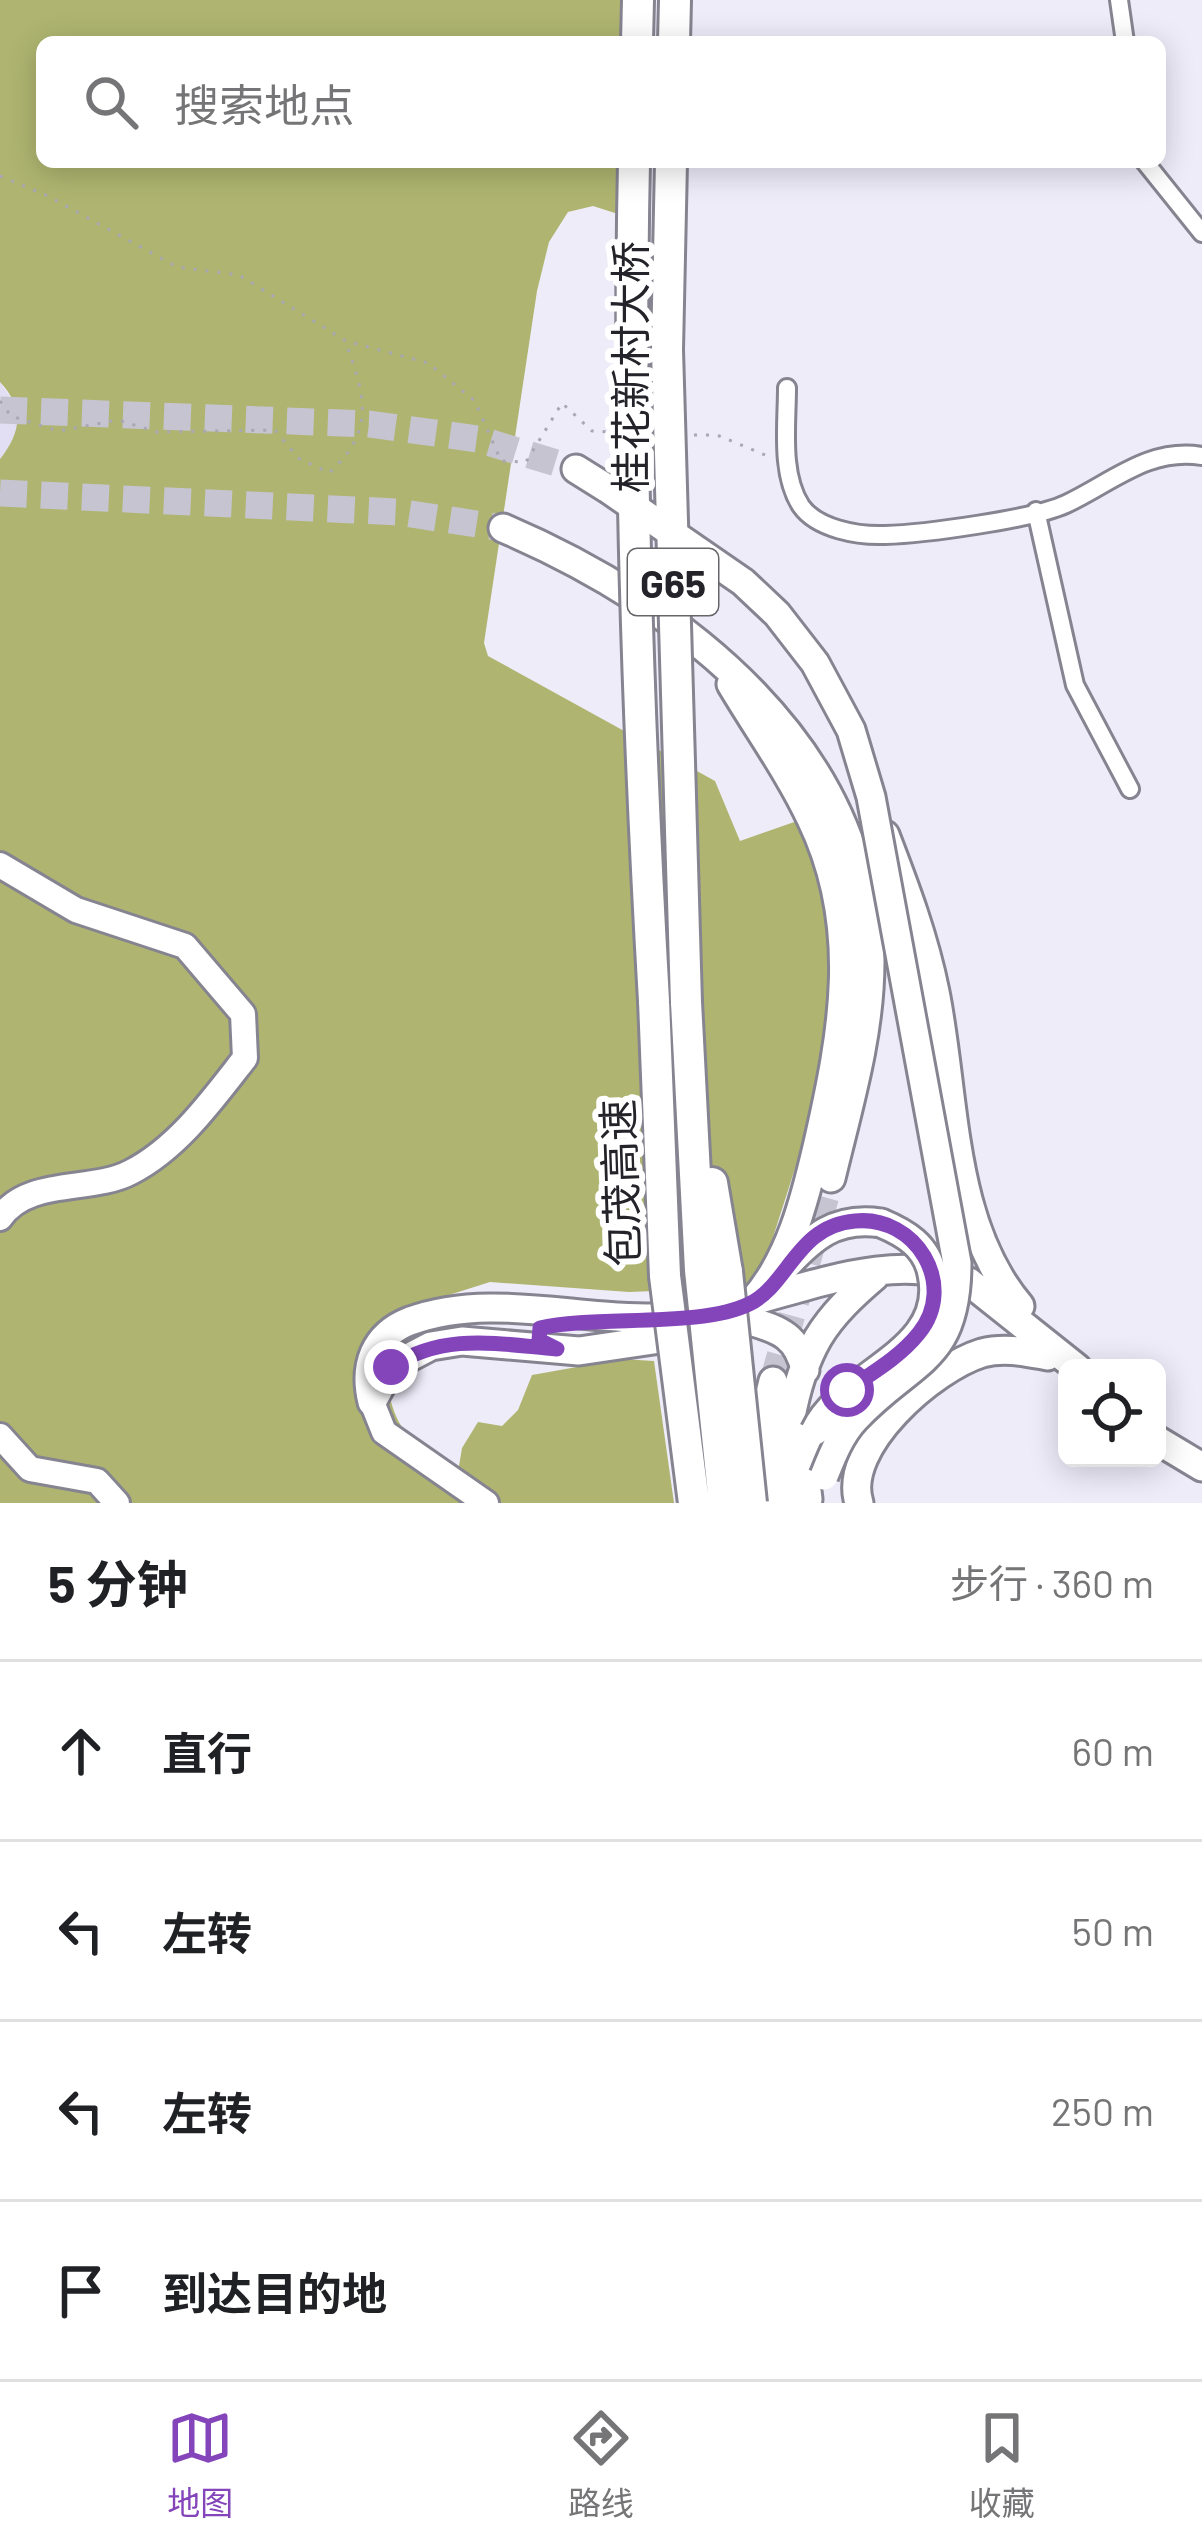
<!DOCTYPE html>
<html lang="zh">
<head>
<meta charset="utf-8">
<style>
  :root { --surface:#fff; --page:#f6f6f6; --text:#202124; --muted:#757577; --line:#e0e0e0; --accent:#8445bb }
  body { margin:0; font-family:Barlow,"Noto Sans SC",sans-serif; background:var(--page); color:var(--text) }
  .controls { position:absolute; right:36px; bottom:36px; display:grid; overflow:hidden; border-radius:18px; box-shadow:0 6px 30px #0003 }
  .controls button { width:108px; height:108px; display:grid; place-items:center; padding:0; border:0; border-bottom:3px solid var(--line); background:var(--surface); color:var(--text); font:60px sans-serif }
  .stop { position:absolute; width:36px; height:36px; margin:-27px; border:9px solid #8445bb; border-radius:50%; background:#fff }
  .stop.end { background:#8445bb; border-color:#fff; box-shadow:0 3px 12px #0008 }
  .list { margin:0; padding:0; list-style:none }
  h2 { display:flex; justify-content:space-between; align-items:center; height:156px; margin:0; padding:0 48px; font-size:51px }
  h2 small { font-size:39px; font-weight:400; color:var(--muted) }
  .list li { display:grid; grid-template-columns:78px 1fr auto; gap:36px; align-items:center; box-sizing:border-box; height:180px; padding:0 48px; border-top:3px solid var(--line) }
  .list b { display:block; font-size:45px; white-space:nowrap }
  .list em { font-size:39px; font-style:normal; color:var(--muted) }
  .icon { flex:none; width:66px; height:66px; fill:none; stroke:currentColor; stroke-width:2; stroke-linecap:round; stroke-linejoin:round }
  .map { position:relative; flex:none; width:1202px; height:1503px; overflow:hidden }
  .search { position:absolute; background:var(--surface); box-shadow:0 6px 30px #0003; left:36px; right:36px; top:36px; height:132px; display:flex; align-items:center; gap:30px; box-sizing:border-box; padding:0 42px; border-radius:18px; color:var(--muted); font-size:45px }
  .sheet { height:876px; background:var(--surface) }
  nav { display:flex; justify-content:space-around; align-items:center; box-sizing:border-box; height:168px; border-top:3px solid var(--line); background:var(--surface); font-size:33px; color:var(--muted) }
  nav a { display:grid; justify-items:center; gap:6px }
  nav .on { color:var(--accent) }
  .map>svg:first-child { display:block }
  .built { fill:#e2def3 }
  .forest { fill:#afb570 }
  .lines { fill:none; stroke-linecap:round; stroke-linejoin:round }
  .primary-tunnel { stroke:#c6c4d0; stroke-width:27; stroke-dasharray:27 14; stroke-linecap:butt }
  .minor-casing { stroke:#868490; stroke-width:22 }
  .secondary-casing { stroke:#868490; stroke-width:30 }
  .primary-casing { stroke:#868490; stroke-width:33 }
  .motorway-casing { stroke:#868490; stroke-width:36 }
  .path { stroke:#a9a7b2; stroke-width:3; stroke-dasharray:3 9; stroke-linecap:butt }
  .minor { stroke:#fff; stroke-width:16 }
  .secondary { stroke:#fff; stroke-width:24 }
  .primary { stroke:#fff; stroke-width:27 }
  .motorway { stroke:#fff; stroke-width:30 }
  .primary-bridge-casing { stroke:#868490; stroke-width:33; stroke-linecap:butt }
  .motorway-bridge-casing { stroke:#868490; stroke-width:36; stroke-linecap:butt }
  .primary-bridge { stroke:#fff; stroke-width:27 }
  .motorway-bridge { stroke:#fff; stroke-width:30 }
  .route { stroke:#8445bb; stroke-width:15 }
  .labels { text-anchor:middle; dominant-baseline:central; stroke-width:12; stroke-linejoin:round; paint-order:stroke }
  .shield { fill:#fff; stroke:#666569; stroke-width:3 }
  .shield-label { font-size:39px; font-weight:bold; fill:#242329 }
  .street-label { font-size:42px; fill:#242329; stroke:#fff }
</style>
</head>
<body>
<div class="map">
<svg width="1202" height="1503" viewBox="0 0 1202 1503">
  <rect width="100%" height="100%" fill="#efecfa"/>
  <path class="built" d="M0,382L18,409L17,437L0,459Z"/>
  <path class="forest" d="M0,0H629L627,42H42V162H621L618,214L593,206L568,212L549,242L537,291L484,643L488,656L715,781L740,841L800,820L832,936L833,1050L757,1287L629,1292L490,1282L430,1301L385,1344C386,1411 396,1440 458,1472L462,1448L478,1422L502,1426L518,1410L532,1375L622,1359L654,1361L674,1503H0V459C21,432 25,409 0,382Z"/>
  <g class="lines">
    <path class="primary-tunnel" d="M0,410L369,424L478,439L576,469
      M0,493L398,512L503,528
      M773,1381L831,1178"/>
    <g class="minor-casing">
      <path id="minor" d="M1119,0L1125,42
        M1145,162L1202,233
        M787,388C787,424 780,474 801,506C817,529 858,536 885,535C923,534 1034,519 1066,504C1111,483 1149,447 1202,456
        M1036,511L1075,685L1130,789"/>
    </g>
    <g class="secondary-casing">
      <path id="secondary" d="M0,865L76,910L185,946L243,1014L245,1058C213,1099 178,1148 131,1172C92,1193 28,1177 0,1218
        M372,1402L384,1432L486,1503
        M0,1436L30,1469L97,1481L117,1503"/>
    </g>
    <g class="primary-casing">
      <path id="primary" d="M576,469L608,489
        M503,528C683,605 870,749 870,962C870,1036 848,1107 831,1178
        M731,684C757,728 789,772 811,819C863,926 843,1033 818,1143C805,1199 790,1260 752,1302
        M885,835C905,887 924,937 935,992C956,1096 949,1222 1020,1306
        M783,1269C812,1237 836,1216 881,1223
        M750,1321C781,1330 798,1337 805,1370
        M773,1381L765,1414L774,1503
        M372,1402C363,1366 374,1335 410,1321C498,1289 594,1327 684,1316C773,1305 885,1243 969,1282L1077,1368
        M372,1402L391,1367L431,1346L462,1341L579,1351L694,1334
        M1157,1440L1202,1467
        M808,1499L805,1475L815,1431
        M791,1503C777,1459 795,1378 818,1338C833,1313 854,1294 875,1276
        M859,1503C841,1447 933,1368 982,1353C1005,1347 1026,1352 1048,1356"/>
    </g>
    <g class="motorway-casing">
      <path id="motorway" d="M637,42L638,0
        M674,42L675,0
        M654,1001L665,1276
        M686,1002L700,1270
        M712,1183L727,1272"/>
    </g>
    <path class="path" d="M0,176L48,196L177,267L239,275L346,341L428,363L475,401L501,461L526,462L562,403L592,431L613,432
      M0,401L11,416L58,431L118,420L157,432L275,430L298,458L329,473C376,430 365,396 346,343
      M694,435H717L770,457"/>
    <use href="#minor" class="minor"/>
    <use href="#secondary" class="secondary"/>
    <use href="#primary" class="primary"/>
    <use href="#motorway" class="motorway"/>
    <g class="primary-bridge-casing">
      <path id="primary-bridge" d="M608,489L743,582L777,614L815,663L851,730L871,797L957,1263C957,1363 912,1358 855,1419C840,1435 832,1456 824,1476
        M815,1431C843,1372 949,1353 932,1274C927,1246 905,1233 881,1223"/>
    </g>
    <g class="motorway-bridge-casing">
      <path id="motorway-bridge" d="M634,162C628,443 638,721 654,1001
        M671,162L667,350L686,1002
        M700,1270L724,1503
        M727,1272L751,1503
        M665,1276L694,1503"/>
    </g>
    <use href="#primary-bridge" class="primary-bridge"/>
    <use href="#motorway-bridge" class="motorway-bridge"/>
  </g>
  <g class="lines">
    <path class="route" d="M391,1367C444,1332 497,1344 557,1349L539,1340L540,1328C594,1315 701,1328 749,1304C789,1285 796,1226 855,1221C916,1215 958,1285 919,1333C900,1357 872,1373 847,1390"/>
  </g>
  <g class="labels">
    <rect class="shield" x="628" y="549" width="90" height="66" rx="9"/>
    <g class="shield-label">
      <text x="673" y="582">G65</text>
    </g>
    <g class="street-label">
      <text transform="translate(629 367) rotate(-90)">桂花新村大桥</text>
      <text transform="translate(619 1183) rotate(-92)">包茂高速</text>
    </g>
  </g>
</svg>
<div class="controls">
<button><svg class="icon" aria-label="locate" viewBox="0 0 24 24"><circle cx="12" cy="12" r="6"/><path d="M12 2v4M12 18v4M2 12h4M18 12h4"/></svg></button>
</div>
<div class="stop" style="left:847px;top:1390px"></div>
<div class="stop end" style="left:391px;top:1367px"></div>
<div class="search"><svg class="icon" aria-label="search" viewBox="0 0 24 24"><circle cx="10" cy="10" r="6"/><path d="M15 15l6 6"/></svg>搜索地点</div>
</div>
<section class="sheet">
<h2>5 分钟<small>步行 · 360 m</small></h2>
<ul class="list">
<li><svg class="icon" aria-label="ahead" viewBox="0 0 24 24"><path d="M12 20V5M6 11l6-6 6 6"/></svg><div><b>直行</b></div><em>60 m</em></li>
<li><svg class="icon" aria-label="left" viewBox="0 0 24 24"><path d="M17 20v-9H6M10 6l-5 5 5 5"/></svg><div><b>左转</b></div><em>50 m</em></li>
<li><svg class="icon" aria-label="left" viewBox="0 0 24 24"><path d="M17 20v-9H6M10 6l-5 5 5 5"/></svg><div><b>左转</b></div><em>250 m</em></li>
<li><svg class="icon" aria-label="arrive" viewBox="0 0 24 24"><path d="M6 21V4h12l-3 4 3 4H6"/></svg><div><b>到达目的地</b></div></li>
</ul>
</section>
<nav>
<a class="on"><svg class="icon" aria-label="map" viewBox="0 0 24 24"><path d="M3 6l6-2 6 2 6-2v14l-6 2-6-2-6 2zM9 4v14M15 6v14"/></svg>地图</a>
<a><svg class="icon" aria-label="directions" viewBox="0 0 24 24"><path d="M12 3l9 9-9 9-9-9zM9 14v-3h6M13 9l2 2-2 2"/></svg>路线</a>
<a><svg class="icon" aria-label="saved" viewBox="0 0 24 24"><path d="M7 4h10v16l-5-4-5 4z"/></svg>收藏</a>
</nav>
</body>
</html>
